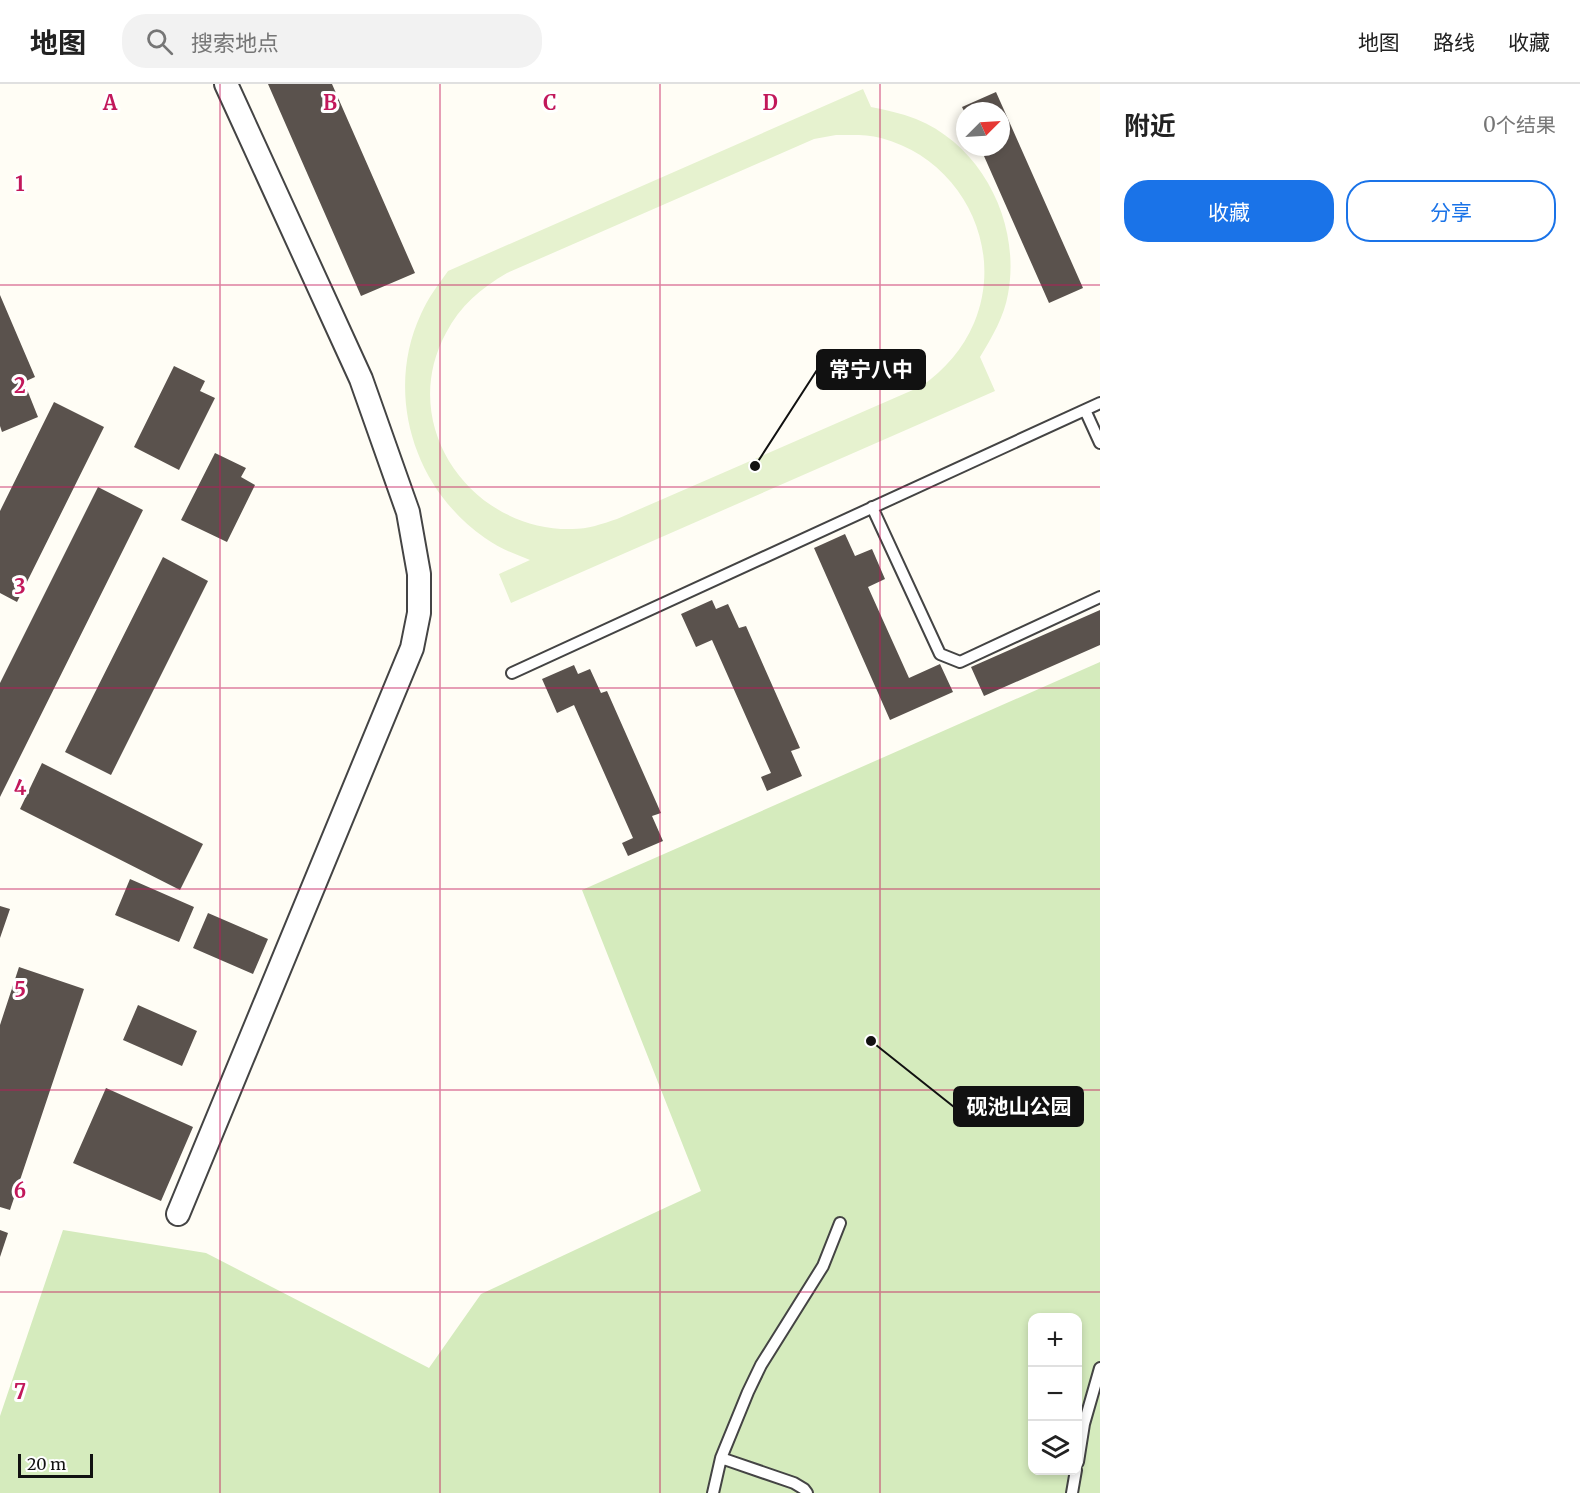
<!DOCTYPE html>
<html lang="zh">
<head>
<meta charset="utf-8">
<style>
  :root { --surface:#fff; --page:#f2f2f2; --text:#222; --muted:#767676; --line:#e0e0e0; --accent:#1a73e8 }
  body { margin:0; font-family:Merriweather,"Noto Sans SC",serif; background:var(--page); color:var(--text) }
  .controls { position:absolute; right:18px; bottom:18px; display:grid; overflow:hidden; border-radius:12px; box-shadow:0 3px 9px #0003 }
  .controls button { width:54px; height:54px; display:grid; place-items:center; padding:0; border:0; border-bottom:2px solid var(--line); background:var(--surface); color:var(--text); font:30px sans-serif }
  .compass { position:absolute; left:956px; top:18px; width:54px; height:54px; border-radius:50%; background:var(--surface); box-shadow:0 3px 9px #0003; rotate:66deg }
  .scale { position:absolute; left:18px; bottom:15px; width:75px; box-sizing:border-box; padding-left:6px; border:3px solid #111; border-top:0; font-size:16px; line-height:21px; white-space:nowrap; color:#111; -webkit-text-stroke:4px #fff; paint-order:stroke }
  .list { margin:0; padding:0; list-style:none }
  h2 { display:flex; justify-content:space-between; align-items:center; height:78px; margin:0; padding:0 24px; font-size:26px }
  h2 small { font-size:20px; font-weight:400; color:var(--muted) }
  .actions { display:flex; gap:12px; padding:18px 24px }
  .actions a { flex:1; padding:14px 0; border:2px solid var(--accent); border-radius:24px; text-align:center; font-size:21px; color:var(--accent) }
  .actions .main { background:var(--accent); color:#fff }
  .icon { flex:none; width:33px; height:33px; fill:none; stroke:currentColor; stroke-width:2; stroke-linecap:round; stroke-linejoin:round }
  .map { position:relative; flex:none; width:1100px; height:1409px; overflow:hidden }
  header { display:flex; align-items:center; gap:36px; box-sizing:border-box; height:84px; padding:0 30px; background:var(--surface); border-bottom:2px solid var(--line) }
  header strong { font-size:28px }
  nav { display:flex; gap:33px; margin-inline-start:auto; font-size:21px }
  .search { width:420px; height:54px; background:var(--page); display:flex; align-items:center; gap:15px; box-sizing:border-box; padding:0 21px; border-radius:24px; color:var(--muted); font-size:22px }
  main { display:flex }
  aside { flex:1; background:var(--surface) }
  .map>svg:first-child { display:block }
  .green { fill:#d5ebbd; fill-rule:evenodd }
  .pitch { fill:#e6f2cf; fill-rule:evenodd }
  .building { fill:#5a524d }
  .lines { fill:none; stroke-linecap:round; stroke-linejoin:round }
  .lane-casing { stroke:#444; stroke-width:14 }
  .street-casing { stroke:#444; stroke-width:26 }
  .lane { stroke:#fff; stroke-width:10 }
  .street { stroke:#fff; stroke-width:22 }
  .grid { fill:none; stroke:#c2185b; stroke-width:1.5; stroke-opacity:0.55 }
  .grid-label { font-size:20px; text-anchor:middle; font-weight:bold; fill:#c2185b; stroke:#fff; stroke-width:6; stroke-linejoin:round; paint-order:stroke }
  .leader { fill:none; stroke:#111; stroke-width:2 }
  .callout-dot { fill:#111; stroke:#fff; stroke-width:2 }
  .callout { fill:#111; stroke:#111; stroke-width:2 }
  .callout-label { font-size:21px; text-anchor:middle; font-weight:bold; fill:#fff }
</style>
</head>
<body>
<header>
<strong>地图</strong>
<div class="search"><svg class="icon" aria-label="search" viewBox="0 0 24 24"><circle cx="10" cy="10" r="6"/><path d="M15 15l6 6"/></svg>搜索地点</div>
<nav><a>地图</a><a>路线</a><a>收藏</a></nav>
</header>
<main>
<div class="map">
<svg width="1100" height="1409" viewBox="0 0 1100 1409">
  <rect width="100%" height="100%" fill="#fffdf5"/>
  <path class="green" d="M1100,578V1409H0V1332L63,1146L206,1169L429,1284L481,1210L701,1107L582,806ZM1032,1234H1078V1386H1032Z"/>
  <path class="pitch" d="M863,5L871,23C886,26 901,29 916,35C983,62 1021,140 1008,210C1004,233 992,253 980,273L995,307L511,519L499,490L530,476C514,470 499,464 485,454C414,405 384,309 421,230C428,214 438,201 448,187ZM836,51C851,51 867,50 881,54C961,75 1006,163 974,239C963,265 945,285 922,302L617,435C602,440 588,445 572,445C471,447 396,341 446,249C460,222 481,204 507,189L814,55Z"/>
  <path class="building" d="M268,0H332L415,189L361,212Z
    M996,8L1083,204L1049,219L980,63H1001V27H964L962,23Z
    M0,211L35,293L24,298L38,333L2,348L0,342Z
    M174,282L205,297L200,307L215,314L179,386L134,363Z
    M54,318L104,343L17,518L0,509V427Z
    M215,369L246,384L241,393L255,401L227,458L181,436Z
    M98,403L143,426L0,713V599Z
    M845,450L855,472L872,465L885,495L868,503L909,594L940,580L953,608L890,636L814,464Z
    M163,473L208,497L111,691L65,668Z
    M712,516L716,525L728,520L739,544L746,542L800,664L791,667L802,692L767,707L761,693L771,689L712,556L696,563L681,530Z
    M1100,526V561L984,612L971,583Z
    M574,581L578,590L590,585L601,609L607,607L661,729L652,732L663,757L628,772L622,759L633,754L574,621L557,629L542,595Z
    M42,679L203,760L180,806L20,725Z
    M130,795L194,823L179,858L115,831Z
    M0,822L10,825L0,854Z
    M208,829L268,855L253,890L193,864Z
    M19,883L84,905L10,1126L0,1123V941Z
    M138,921L197,947L182,982L123,956Z
    M106,1004L193,1043L161,1117L73,1079Z
    M0,1146L8,1149L0,1173Z"/>
  <g class="lines">
    <g class="lane-casing">
      <path id="lane" d="M1085,326L1100,359
        M872,423L940,570L960,578L1100,513
        M512,589L1100,319
        M721,1374L794,1399L804,1405L807,1409
        M1078,1378L1084,1340L1100,1284
        M713,1409L721,1374L748,1308L761,1281L823,1182L840,1139
        M1072,1409L1076,1386"/>
    </g>
    <g class="street-casing">
      <path id="street" d="M178,1130L412,564L419,529V490L408,428L361,295L226,0"/>
    </g>
    <use href="#lane" class="lane"/>
    <use href="#street" class="street"/>
  </g>
  <path class="grid" d="M220,0V1409M440,0V1409M660,0V1409M880,0V1409M0,201H1100M0,403H1100M0,604H1100M0,805H1100M0,1006H1100M0,1208H1100"/>
  <g class="grid-label">
    <text x="110" y="26">A</text>
    <text x="330" y="26">B</text>
    <text x="550" y="26">C</text>
    <text x="770" y="26">D</text>
    <text x="20" y="107">1</text>
    <text x="20" y="309">2</text>
    <text x="20" y="510">3</text>
    <text x="20" y="711">4</text>
    <text x="20" y="913">5</text>
    <text x="20" y="1114">6</text>
    <text x="20" y="1315">7</text>
  </g>
  <path class="leader" d="M755 382L817 286M871 957L954 1023"/>
  <g class="callout-dot">
    <circle cx="755" cy="382" r="6"/>
    <circle cx="871" cy="957" r="6"/>
  </g>
  <g class="callout">
    <rect x="817" y="266" width="108" height="39" rx="6"/>
    <rect x="954" y="1003" width="129" height="39" rx="6"/>
  </g>
  <g class="callout-label">
    <text x="871" y="293">常宁八中</text>
    <text x="1019" y="1030">砚池山公园</text>
  </g>
</svg>
<div class="controls">
<button>+</button>
<button>−</button>
<button><svg class="icon" aria-label="layers" viewBox="0 0 24 24"><path d="M12 4l9 5-9 5-9-5zM3 14l9 5 9-5"/></svg></button>
</div>
<svg class="compass" viewBox="-18 -18 36 36"><path d="M0-13l5 13h-10z" fill="#e53935"/><path d="M0 13l5-13h-10z" fill="#767676"/></svg>
<div class="scale">20 m</div>
</div>
<aside>
<h2>附近<small>0个结果</small></h2>
<ul class="list">
</ul>
<div class="actions"><a class="main">收藏</a><a>分享</a></div>
</aside>
</main>
</body>
</html>
